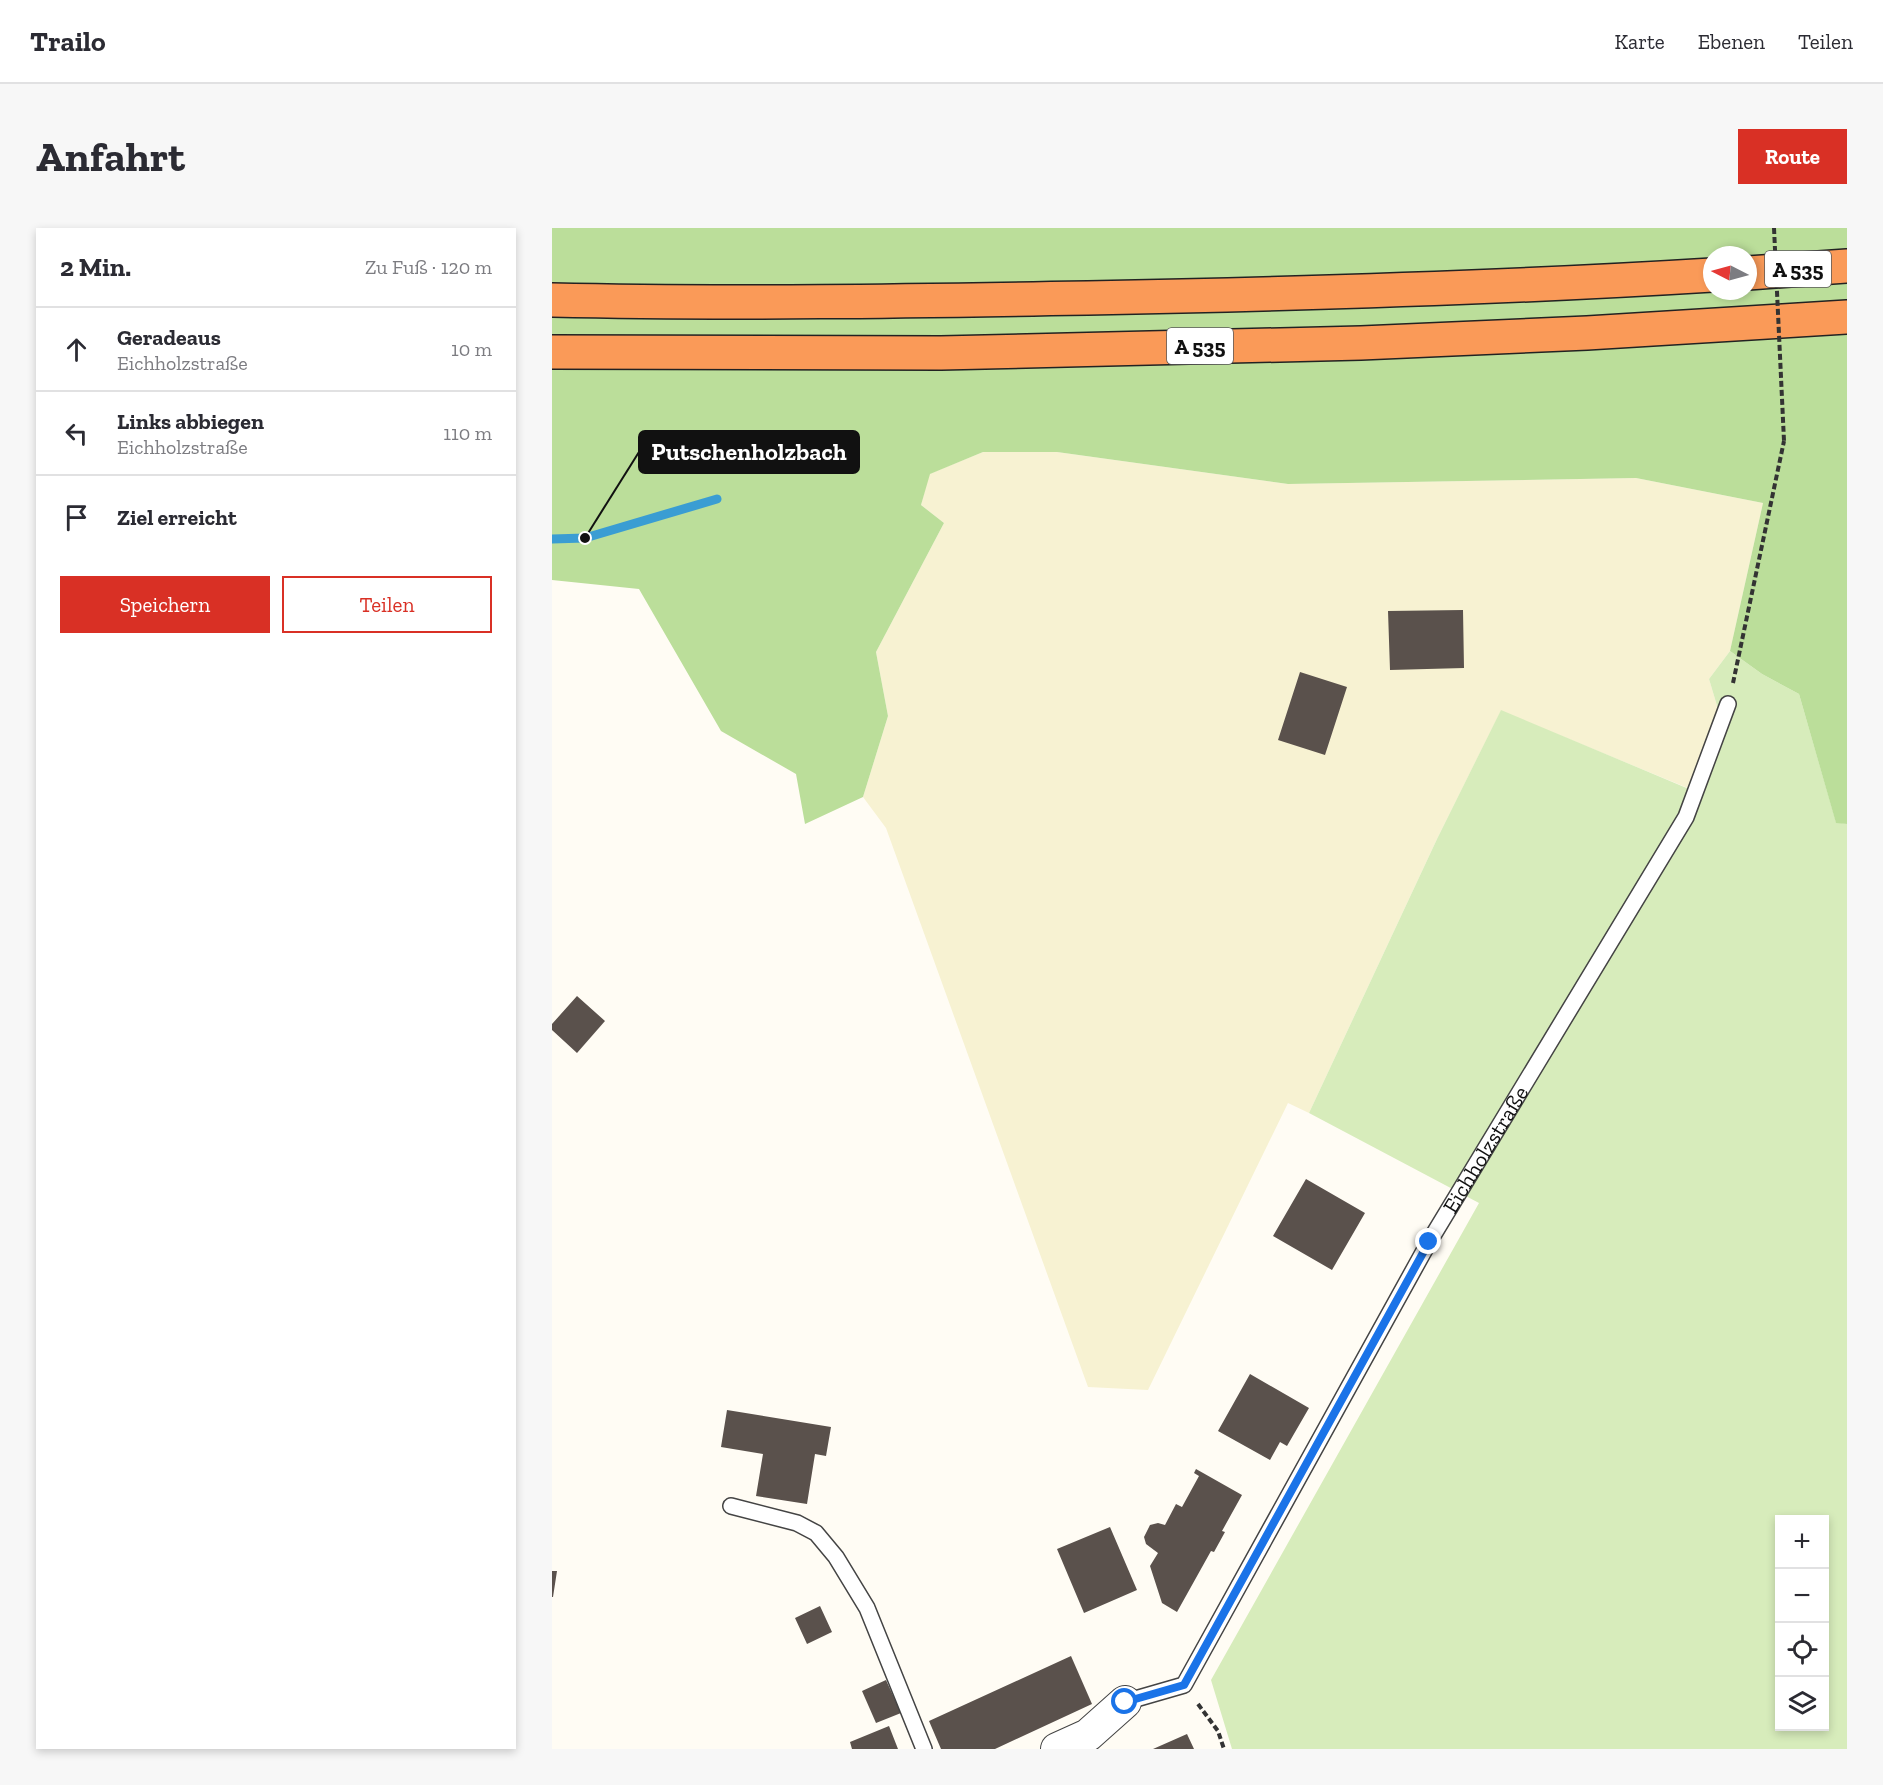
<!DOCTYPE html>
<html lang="de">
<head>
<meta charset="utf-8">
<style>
  :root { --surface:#fff; --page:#f7f7f7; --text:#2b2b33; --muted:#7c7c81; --line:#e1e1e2; --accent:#d93025 }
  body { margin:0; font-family:"Zilla Slab",serif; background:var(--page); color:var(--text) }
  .controls { position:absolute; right:18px; bottom:18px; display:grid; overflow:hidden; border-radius:0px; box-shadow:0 3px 9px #0003 }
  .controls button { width:54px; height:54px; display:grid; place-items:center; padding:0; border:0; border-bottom:2px solid var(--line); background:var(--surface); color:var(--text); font:30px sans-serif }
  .compass { position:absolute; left:1151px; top:18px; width:54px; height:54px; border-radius:50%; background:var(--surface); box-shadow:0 3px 9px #0003; rotate:276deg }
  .stop { position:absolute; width:18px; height:18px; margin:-14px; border:4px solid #1a73e8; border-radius:50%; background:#fff }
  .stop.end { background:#1a73e8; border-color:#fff; box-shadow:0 2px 6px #0008 }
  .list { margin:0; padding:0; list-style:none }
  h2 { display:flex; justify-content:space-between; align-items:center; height:78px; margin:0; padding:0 24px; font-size:26px }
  h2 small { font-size:20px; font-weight:400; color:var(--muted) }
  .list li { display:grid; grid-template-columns:39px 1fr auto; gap:18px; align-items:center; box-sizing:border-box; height:84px; padding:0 24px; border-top:2px solid var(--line) }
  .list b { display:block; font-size:22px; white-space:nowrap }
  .list p { margin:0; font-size:20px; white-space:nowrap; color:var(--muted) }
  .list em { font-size:20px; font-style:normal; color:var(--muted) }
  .actions { display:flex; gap:12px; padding:18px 24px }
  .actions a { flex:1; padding:14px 0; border:2px solid var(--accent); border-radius:0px; text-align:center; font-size:21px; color:var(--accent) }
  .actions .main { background:var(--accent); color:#fff }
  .icon { flex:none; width:33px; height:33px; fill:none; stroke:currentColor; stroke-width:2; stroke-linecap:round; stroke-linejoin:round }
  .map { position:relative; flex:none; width:1295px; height:1521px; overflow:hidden; border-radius:0px }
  header { display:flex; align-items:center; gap:36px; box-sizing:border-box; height:84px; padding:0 30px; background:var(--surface); border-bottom:2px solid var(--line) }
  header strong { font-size:28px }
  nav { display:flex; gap:33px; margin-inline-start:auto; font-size:21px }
  .intro { display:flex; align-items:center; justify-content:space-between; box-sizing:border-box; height:144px; padding:0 36px }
  h1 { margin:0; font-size:42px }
  .button { padding:15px 27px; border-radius:0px; background:var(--accent); color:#fff; font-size:21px; font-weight:700 }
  main { display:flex; gap:36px; padding:0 36px }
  aside { flex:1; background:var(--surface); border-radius:0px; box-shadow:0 3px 9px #0003 }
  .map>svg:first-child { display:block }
  .farmland { fill:#f7f2d2 }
  .green { fill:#d7ecbb; fill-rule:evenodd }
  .forest { fill:#bbde9a; fill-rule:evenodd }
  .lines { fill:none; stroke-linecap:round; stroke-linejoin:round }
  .stream { stroke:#3a9dd3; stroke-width:9 }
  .building { fill:#5a514c }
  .service-casing { stroke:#444; stroke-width:18 }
  .minor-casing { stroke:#444; stroke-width:34 }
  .motorway-casing { stroke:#222; stroke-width:36 }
  .path { stroke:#333; stroke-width:4; stroke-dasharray:6 3; stroke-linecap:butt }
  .service { stroke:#fff; stroke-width:15 }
  .minor { stroke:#fff; stroke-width:32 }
  .motorway { stroke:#fa9a58; stroke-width:33 }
  .path-bridge { stroke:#333; stroke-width:4; stroke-dasharray:6 3; stroke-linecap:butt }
  .route { stroke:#1a73e8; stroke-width:8 }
  .labels { text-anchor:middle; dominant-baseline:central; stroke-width:6; stroke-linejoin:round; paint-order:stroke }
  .shield { fill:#fff; stroke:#585858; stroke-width:1.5 }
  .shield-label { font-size:21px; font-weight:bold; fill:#111 }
  .street-label { font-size:22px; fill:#111; stroke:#fff }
  .leader { fill:none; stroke:#111; stroke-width:2 }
  .callout-dot { fill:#111; stroke:#fff; stroke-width:2 }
  .callout { fill:#111; stroke:#111; stroke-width:2 }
  .callout-label { font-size:24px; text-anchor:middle; font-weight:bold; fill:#fff }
</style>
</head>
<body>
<header>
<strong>Trailo</strong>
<nav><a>Karte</a><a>Ebenen</a><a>Teilen</a></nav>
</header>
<div class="intro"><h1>Anfahrt</h1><a class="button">Route</a></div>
<main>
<aside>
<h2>2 Min.<small>Zu Fuß · 120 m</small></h2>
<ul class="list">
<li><svg class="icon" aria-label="ahead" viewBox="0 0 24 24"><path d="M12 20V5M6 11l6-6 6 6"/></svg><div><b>Geradeaus</b><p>Eichholzstraße</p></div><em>10 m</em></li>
<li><svg class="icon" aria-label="left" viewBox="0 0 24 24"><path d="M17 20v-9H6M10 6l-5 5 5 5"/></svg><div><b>Links abbiegen</b><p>Eichholzstraße</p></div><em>110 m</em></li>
<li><svg class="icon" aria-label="arrive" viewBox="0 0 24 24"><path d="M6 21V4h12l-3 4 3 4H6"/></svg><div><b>Ziel erreicht</b></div></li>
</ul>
<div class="actions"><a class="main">Speichern</a><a>Teilen</a></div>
</aside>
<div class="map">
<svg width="1295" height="1521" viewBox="0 0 1295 1521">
  <rect width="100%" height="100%" fill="#fffcf4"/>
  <path class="farmland" d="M431,224H505L736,256L1084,250L1211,275L1178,423L1157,451L1166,481L1138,561L949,483L885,611L757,885L736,875L596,1162L536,1159L334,600L311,569L336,488L324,424L392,295L369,277L377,246Z"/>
  <path class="green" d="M1178,423L1210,446L1247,466L1284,594L1295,596V1521H680L659,1452L927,975L757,885L885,611L949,482L1137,561L1166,481L1157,451ZM1228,1292H1272V1498H1228Z"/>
  <path class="forest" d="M0,0H1295V596L1284,595L1247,466L1210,446L1178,423L1211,275L1084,250L736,256L505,224H431L378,246L369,277L392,295L324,424L336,488L311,569L253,596L244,546L169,503L87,361L0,352ZM1160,27H1196V63H1160Z"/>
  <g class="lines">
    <path class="stream" d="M0,311L33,310L165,271"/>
  </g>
  <path class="building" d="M911,382L912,440L838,442L836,383Z
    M748,444L795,459L773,527L726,512Z
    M25,768L53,793L25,825L0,802V796Z
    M754,951L813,985L780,1042L721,1008Z
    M698,1146L757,1180L735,1218L728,1214L718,1232L666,1203Z
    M175,1182L279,1199L274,1228L263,1226L255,1276L204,1268L211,1226L169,1219Z
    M644,1241L690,1267L670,1303L673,1304L662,1324L659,1323L625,1384L610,1375L598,1338L606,1325L594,1316L592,1309L598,1297L606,1295L613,1297L624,1276L630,1279L647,1248L642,1245Z
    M558,1299L585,1362L532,1385L505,1321Z
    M0,1343H5L1,1369H0Z
    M268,1378L280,1404L255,1416L243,1390Z
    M519,1428L540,1476L443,1521H389L377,1493Z
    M334,1452L349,1485L324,1495L310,1463Z
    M337,1498L346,1521H300L298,1514Z
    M635,1506L642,1521H601Z"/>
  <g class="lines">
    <g class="service-casing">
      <g id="service">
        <path d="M179,1278L245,1295L264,1305L284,1329L315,1380L372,1521"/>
        <path id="s1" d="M573,1474L632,1457L877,1014L1134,589L1176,476"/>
      </g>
    </g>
    <g class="minor-casing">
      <path id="minor" d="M505,1521L536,1507L573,1474"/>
    </g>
    <g class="motorway-casing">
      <path id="motorway" d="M1196,45L1295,38
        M0,72C179,76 358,73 536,70C745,66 952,60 1160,47
        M0,124L389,125L809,115L1035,105L1295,89"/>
    </g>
    <path class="path" d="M1181,455L1232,213
      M646,1476L666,1503L672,1521"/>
    <use href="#service" class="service"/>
    <use href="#minor" class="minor"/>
    <use href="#motorway" class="motorway"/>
    <path class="path-bridge" d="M1222,0L1232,213"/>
  </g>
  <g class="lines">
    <path class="route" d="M573,1474L632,1457L877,1014"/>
  </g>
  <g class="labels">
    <g class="shield">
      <rect x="1213" y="23" width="66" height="36" rx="4.5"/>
      <rect x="615" y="100" width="66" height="36" rx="4.5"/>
    </g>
    <g class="shield-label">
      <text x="1246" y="41">A 535</text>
      <text x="648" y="118">A 535</text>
    </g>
    <g class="street-label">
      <text stroke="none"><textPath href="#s1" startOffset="676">Eichholzstraße</textPath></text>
    </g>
  </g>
  <path class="leader" d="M33 310L87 224"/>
  <circle class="callout-dot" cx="33" cy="310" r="6"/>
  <rect class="callout" x="87" y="203" width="220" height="42" rx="6"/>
  <g class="callout-label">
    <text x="197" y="232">Putschenholzbach</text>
  </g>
</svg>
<div class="controls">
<button>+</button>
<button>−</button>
<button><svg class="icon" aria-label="locate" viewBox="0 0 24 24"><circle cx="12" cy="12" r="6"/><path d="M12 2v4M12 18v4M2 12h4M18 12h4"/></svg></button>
<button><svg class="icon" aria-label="layers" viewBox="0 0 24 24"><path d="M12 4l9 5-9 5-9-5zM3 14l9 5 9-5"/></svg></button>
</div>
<svg class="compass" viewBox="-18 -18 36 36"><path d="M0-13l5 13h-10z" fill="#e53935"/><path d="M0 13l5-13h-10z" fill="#7c7c81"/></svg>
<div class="stop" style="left:573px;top:1474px"></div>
<div class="stop end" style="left:877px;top:1014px"></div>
</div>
</main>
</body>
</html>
